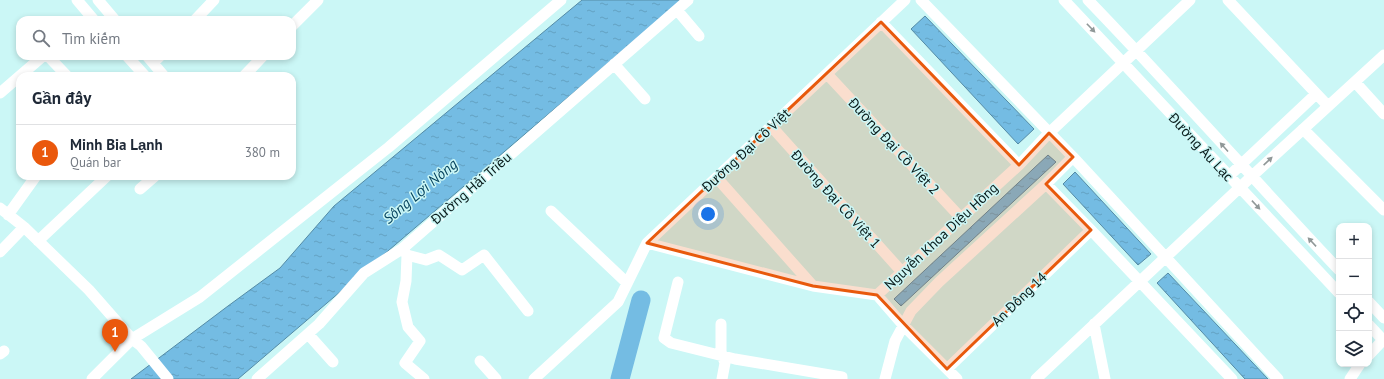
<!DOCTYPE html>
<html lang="vi">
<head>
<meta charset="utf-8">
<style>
  :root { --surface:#fff; --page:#f6f6f7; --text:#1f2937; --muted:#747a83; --line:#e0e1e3; --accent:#ea580c }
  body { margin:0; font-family:"PT Sans",sans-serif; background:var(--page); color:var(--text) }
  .controls { position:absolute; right:12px; bottom:12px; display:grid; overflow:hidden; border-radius:8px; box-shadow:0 2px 6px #0003 }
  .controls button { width:36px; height:36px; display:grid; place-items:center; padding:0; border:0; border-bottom:1px solid var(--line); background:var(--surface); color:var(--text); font:20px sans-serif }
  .you { position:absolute; left:708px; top:214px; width:14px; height:14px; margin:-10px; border:3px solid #fff; border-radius:50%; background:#1a73e8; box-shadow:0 0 0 6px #1a73e833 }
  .badge { display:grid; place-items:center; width:26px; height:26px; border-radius:50%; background:var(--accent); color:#fff; font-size:13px; font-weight:700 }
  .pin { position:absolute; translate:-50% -33px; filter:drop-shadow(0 1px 2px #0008) }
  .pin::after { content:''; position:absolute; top:21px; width:14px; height:12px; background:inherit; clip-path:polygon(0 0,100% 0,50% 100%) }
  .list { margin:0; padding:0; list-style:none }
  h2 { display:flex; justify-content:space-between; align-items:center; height:52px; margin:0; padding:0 16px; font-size:17px }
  h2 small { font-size:13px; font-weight:400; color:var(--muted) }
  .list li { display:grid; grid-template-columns:26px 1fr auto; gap:12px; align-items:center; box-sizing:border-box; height:56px; padding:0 16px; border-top:1px solid var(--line) }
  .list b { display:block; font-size:15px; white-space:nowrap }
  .list p { margin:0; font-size:13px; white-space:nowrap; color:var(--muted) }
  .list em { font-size:13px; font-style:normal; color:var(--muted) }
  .icon { flex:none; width:22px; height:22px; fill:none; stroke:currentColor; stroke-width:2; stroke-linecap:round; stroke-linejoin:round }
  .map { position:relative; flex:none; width:1384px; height:379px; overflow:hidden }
  .search { position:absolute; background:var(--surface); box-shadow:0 2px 6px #0003; left:16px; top:16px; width:280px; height:44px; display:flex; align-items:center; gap:10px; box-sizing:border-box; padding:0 14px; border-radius:12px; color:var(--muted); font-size:15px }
  .panel { position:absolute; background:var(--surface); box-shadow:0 2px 6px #0003; left:16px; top:72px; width:280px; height:108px; border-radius:12px }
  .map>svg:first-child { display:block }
  .water { fill:url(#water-ripples); stroke:#548ba6 }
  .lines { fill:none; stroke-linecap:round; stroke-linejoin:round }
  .river { stroke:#74bce3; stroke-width:19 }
  .minor { stroke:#fff; stroke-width:11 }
  .oneway { fill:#909898 }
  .marked { fill:#e8590c; fill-opacity:0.2; stroke:#e8590c; stroke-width:3; stroke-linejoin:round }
  .labels { text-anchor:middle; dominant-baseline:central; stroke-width:3; stroke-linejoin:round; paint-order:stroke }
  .street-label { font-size:14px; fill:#081919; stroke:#cbf7f6 }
  .water-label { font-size:15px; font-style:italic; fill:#084560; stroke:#cbf7f6 }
</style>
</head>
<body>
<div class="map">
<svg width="1384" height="379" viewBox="0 0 1384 379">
  <defs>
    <pattern id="water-ripples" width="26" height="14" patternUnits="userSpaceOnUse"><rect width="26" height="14" fill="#74bce3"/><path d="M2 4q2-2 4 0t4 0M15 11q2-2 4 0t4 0" fill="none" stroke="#63a1c2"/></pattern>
  </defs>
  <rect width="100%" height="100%" fill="#cbf7f6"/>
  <path class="water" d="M582,0H682L238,379H131L228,306L280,268L334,206Z
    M925,16L1034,129L1018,144L911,29Z
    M1048,155L1056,162L901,306L894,299Z
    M1075,172L1151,254L1138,265L1063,184Z
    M1168,273L1268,379H1245L1157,283Z"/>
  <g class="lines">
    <path class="river" d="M620,379L641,300"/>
    <path class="minor" d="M77,0L94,20
      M98,0L115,20
      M921,0L1073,157L1278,379
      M1064,0L1339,293
      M1088,0C1173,88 1255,181 1339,270
      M1228,0L1328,106
      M677,10L699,36
      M195,20L214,0
      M881,22L1019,165
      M292,26L318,0
      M48,56L67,76
      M127,56L145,76
      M147,56L164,76
      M153,63L160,56
      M614,64L645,99
      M827,74L961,218
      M244,76L263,56
      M1355,82L1384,114
      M0,93L43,56
      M771,126L902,272
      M1303,129L1384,210
      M1229,176L1316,94
      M717,178L813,286
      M1046,184L1091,230L1232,379
      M140,189L155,176
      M0,208L24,227L89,290L132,339L141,346L168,379
      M551,211L627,283
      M8,215L36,176
      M38,241L107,176
      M647,243L813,286L877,295L1019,165L1049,133L1190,0
      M404,251L407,255L406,281L402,302L408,327L420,341L405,363L424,379
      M0,252L24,227
      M407,255L426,260L439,255L462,270L484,255L528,311
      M678,282L664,338L671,343L735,359L842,377V379
      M877,295L903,325L957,379
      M1369,302L1384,318
      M721,324V352L725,363L722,379
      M1094,324L1105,379
      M1369,325L1384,341
      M308,334L333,362
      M0,354L4,351
      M1369,355L1383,340
      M480,361L496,379
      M947,369L1091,230
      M92,379L132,339L200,297L389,147L561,0
      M257,379L319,324L364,273L402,249L688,0
      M534,379L618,302L647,243L905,0
      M885,379L895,341L911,311L939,282L1046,184L1073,157
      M1036,379L1251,177L1384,55
      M1350,379L1360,364"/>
  </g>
  <defs><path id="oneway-solid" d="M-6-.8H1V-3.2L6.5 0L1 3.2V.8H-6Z"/></defs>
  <g class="oneway">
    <use href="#oneway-solid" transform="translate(1091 28) rotate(46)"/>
    <use href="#oneway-solid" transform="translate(1224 147) rotate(-132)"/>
    <use href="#oneway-solid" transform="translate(1268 161) rotate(-43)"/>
    <use href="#oneway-solid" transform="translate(1256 205) rotate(47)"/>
    <use href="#oneway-solid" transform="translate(1312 242) rotate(-133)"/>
  </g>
  <path class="marked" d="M881,22L1019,165L1049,133L1073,157L1046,184L1091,230L947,369L877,295L813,286L647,243Z"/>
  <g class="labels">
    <g class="street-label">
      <text transform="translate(894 146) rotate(47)">Đường Đại Cồ Việt 2</text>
      <text transform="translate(1201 147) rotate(47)">Đường Âu Lạc</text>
      <text transform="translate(746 150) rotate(-43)">Đường Đại Cồ Việt</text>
      <text transform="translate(471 188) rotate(-41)">Đường Hải Triều</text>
      <text transform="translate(836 199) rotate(48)">Đường Đại Cồ Việt 1</text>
      <text transform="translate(941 236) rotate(-43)">Nguyễn Khoa Diệu Hồng</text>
      <text transform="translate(1019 299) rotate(-44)">An Đông 14</text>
    </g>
    <g class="water-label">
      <text transform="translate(420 191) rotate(-40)">Sông Lợi Nông</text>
    </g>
  </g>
</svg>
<div class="controls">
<button>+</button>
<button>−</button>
<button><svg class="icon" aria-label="locate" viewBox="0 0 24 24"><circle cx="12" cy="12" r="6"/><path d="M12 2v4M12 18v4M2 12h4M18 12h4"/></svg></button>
<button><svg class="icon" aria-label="layers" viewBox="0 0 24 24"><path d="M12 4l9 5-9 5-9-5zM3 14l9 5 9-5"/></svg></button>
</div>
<div class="you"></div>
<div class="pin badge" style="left:115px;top:352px">1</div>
<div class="search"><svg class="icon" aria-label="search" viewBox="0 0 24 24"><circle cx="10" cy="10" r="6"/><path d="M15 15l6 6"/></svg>Tìm kiếm</div>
<section class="panel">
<h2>Gần đây<small></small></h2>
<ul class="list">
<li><span class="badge">1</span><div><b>Minh Bia Lạnh</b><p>Quán bar</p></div><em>380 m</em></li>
</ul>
</section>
</div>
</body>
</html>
